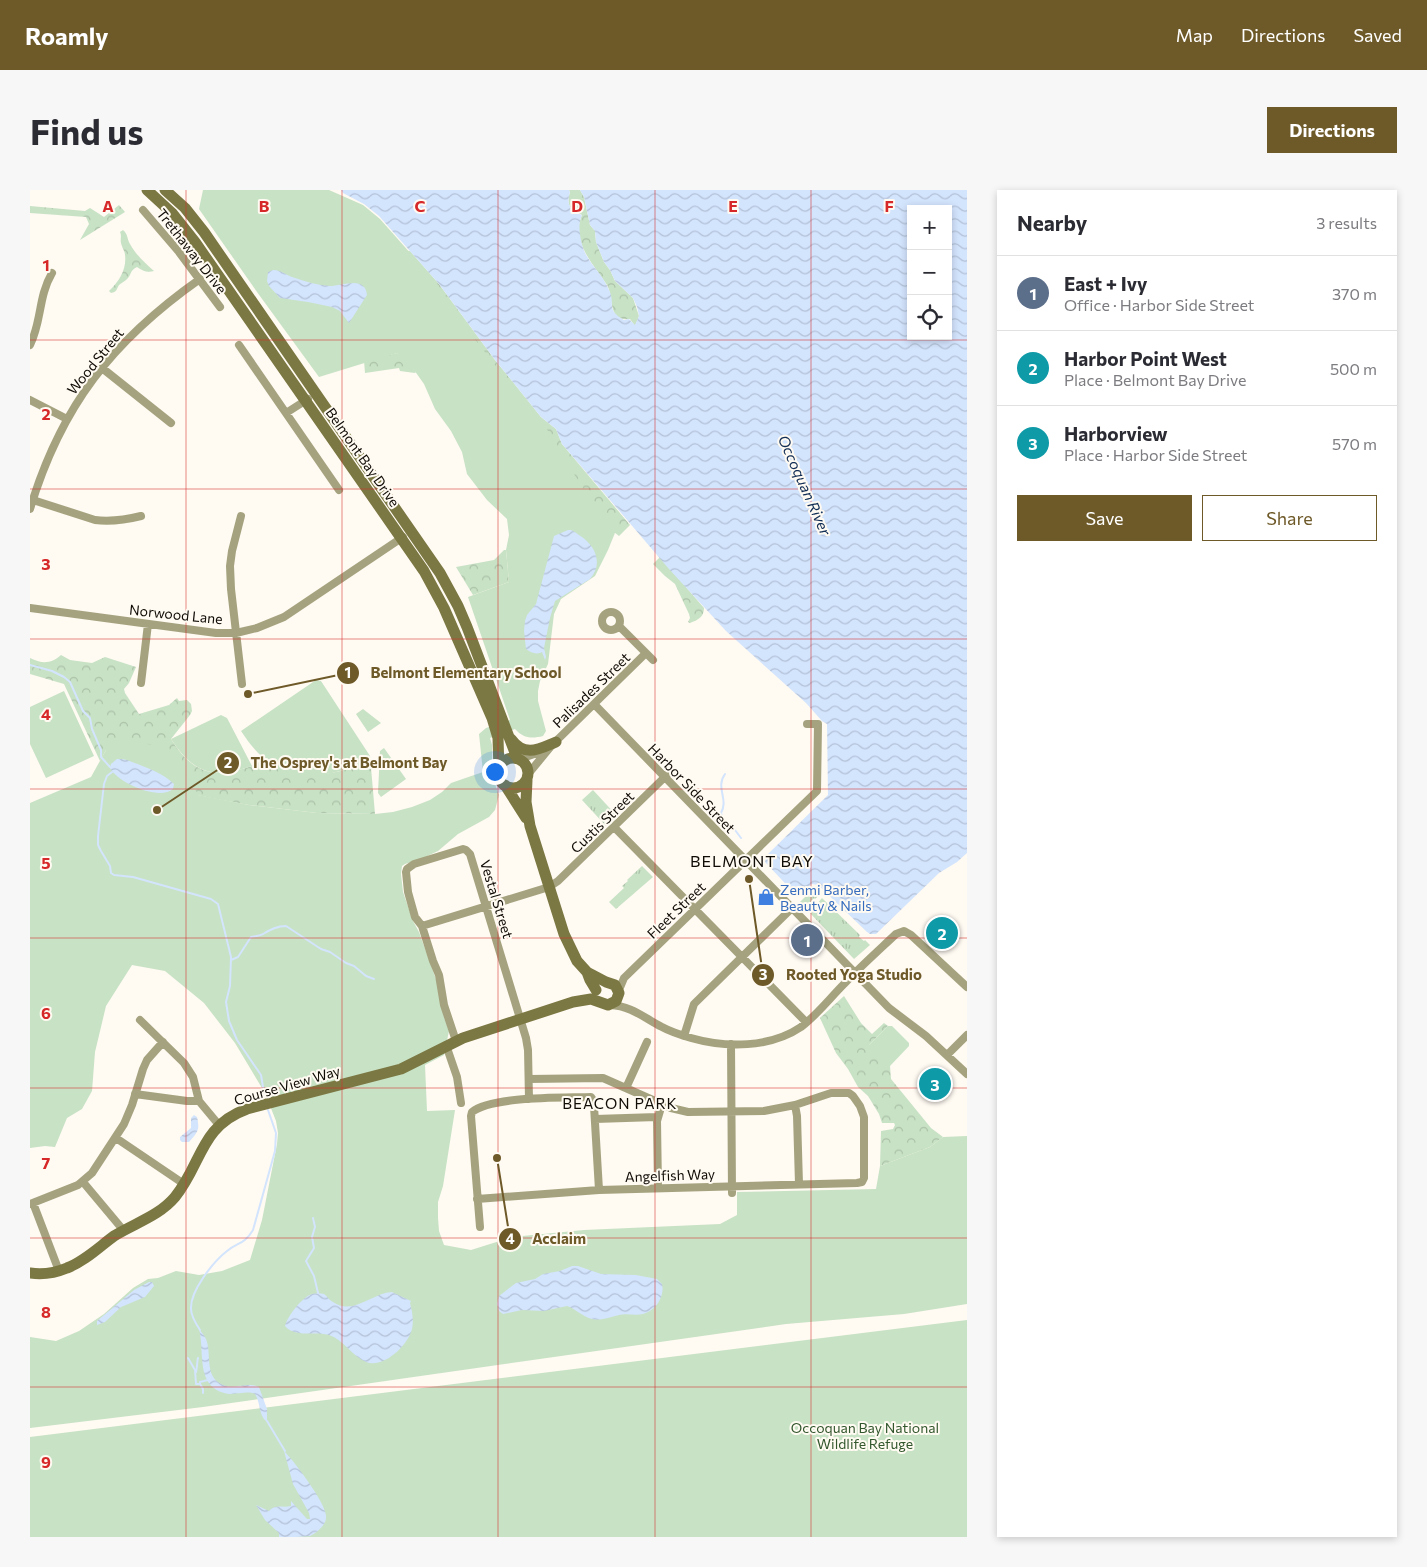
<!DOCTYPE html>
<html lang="en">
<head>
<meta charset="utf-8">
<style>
  :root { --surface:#fff; --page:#f7f7f7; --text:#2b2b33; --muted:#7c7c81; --line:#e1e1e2; --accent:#6e5928 }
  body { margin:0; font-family:Commissioner,sans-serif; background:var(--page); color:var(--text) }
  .controls { position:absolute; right:15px; top:15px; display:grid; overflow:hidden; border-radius:0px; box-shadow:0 2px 8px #0003 }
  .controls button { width:45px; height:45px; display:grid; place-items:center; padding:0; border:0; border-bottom:1px solid var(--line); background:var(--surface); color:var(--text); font:25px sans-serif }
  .you { position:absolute; left:464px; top:581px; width:18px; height:18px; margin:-12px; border:4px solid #fff; border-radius:50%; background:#1a73e8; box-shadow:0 0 0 8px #1a73e833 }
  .badge { display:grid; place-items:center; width:32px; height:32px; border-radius:50%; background:var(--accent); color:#fff; font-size:16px; font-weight:700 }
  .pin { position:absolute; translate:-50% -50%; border:2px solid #fff; box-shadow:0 1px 5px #0006 }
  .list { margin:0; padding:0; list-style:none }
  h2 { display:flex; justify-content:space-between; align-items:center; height:65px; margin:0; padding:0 20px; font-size:21px }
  h2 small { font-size:16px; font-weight:400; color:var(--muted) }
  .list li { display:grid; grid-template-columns:32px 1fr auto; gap:15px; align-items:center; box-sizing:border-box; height:75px; padding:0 20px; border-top:1px solid var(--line) }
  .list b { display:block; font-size:19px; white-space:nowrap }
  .list p { margin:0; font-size:16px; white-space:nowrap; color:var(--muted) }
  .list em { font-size:16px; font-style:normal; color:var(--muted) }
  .actions { display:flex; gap:10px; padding:15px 20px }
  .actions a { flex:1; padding:11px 0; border:1px solid var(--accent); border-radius:0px; text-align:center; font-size:18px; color:var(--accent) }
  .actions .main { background:var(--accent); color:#fff }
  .icon { flex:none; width:28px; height:28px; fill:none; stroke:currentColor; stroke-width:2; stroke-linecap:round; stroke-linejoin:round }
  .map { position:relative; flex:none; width:937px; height:1347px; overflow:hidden; border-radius:0px }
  header { display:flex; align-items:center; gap:30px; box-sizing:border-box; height:70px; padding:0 25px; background:var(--accent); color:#fff }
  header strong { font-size:24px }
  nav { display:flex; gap:28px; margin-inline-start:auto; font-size:18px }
  .intro { display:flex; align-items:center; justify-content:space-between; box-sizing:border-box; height:120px; padding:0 30px }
  h1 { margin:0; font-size:35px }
  .button { padding:12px 22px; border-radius:0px; background:var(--accent); color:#fff; font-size:18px; font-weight:700 }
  main { display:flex; gap:30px; padding:0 30px }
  aside { flex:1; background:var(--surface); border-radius:0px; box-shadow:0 2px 8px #0003 }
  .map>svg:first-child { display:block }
  .grass { fill:url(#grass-tufts) }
  .forest { fill:url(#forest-crowns) }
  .park { fill:#c8e2c5 }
  .water { fill:url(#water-waves); fill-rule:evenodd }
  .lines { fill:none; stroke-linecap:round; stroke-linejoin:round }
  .stream { stroke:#d3e4fd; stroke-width:2 }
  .street { stroke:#a5a37f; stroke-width:8 }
  .secondary { stroke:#7c7843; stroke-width:11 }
  .grid { fill:none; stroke:#d62828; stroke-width:1; stroke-opacity:0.55 }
  .labels { text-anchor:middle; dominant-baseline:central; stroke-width:4; stroke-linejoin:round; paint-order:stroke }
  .street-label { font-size:14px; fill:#0f0b05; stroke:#fffaf2 }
  .shop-label { font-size:14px; fill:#366cbe; stroke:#fffaf2; text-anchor:start }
  .park-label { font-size:14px; fill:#32572d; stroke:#fffaf2 }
  .water-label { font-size:15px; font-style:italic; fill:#122e56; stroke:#fffaf2 }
  .neighbourhood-label { font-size:15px; letter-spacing:1px; fill:#0f0b05; stroke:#fffaf2 }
  .quarter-label { font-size:16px; letter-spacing:1px; fill:#0f0b05; stroke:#fffaf2 }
  .grid-label { font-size:16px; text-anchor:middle; font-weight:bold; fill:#d62828; stroke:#fffaf2; stroke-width:4; stroke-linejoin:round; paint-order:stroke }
  .leader { fill:none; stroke:#6e5928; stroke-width:2 }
  .callout-dot { fill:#6e5928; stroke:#fffaf2; stroke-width:2 }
  .mark-label { font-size:15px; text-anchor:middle; font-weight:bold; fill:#fff }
  .callout-label { font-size:15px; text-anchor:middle; font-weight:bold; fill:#6e5928; stroke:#fffaf2; stroke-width:4; stroke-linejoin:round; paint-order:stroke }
</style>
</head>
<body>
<header>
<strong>Roamly</strong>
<nav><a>Map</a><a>Directions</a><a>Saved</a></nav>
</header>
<div class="intro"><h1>Find us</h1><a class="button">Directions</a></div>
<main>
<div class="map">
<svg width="937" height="1347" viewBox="0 0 937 1347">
  <defs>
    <pattern id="grass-tufts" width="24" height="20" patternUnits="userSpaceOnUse" patternTransform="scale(1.25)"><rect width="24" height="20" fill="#c8e2c5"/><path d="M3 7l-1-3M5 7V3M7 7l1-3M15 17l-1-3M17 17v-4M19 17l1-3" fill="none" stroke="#abc1a8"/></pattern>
    <pattern id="forest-crowns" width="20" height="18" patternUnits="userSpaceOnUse" patternTransform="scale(1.25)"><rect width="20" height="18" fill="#c8e2c5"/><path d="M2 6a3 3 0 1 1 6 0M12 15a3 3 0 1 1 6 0" fill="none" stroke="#abc1a8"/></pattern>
    <pattern id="water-waves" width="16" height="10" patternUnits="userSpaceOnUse" patternTransform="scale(1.25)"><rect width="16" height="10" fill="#d3e4fd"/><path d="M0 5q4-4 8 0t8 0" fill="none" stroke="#b4c2d7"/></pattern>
  </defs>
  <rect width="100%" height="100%" fill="#fffaf2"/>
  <path class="grass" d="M563,600L587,626L576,636L552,610Z
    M612,676L623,687L586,719L579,712L594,698L592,696L598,691L597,690Z
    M782,696L789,705L785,709L784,708L776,718L770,712L778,704L777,702Z
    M792,708L830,745L829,747L834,751L835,750L840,755L824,769L778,721L780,719L782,720Z"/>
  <path class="forest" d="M539,0H550L554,7L560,35L565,41L566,52L574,72L580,80L585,91L603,108L609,126L605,136L600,129C577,132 584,107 577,95C564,75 540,51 552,25C540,19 536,16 540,2Z
    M89,15L95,22L50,50L59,34L56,27L0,23V16L55,21L60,18L74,27Z
    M93,40C98,44 97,49 100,54C106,65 115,73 124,81C117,83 113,81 107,77C99,81 102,85 96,90C94,92 91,93 89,95C86,100 87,102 81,103L79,101C89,92 97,79 95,65C95,61 92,58 91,53C90,49 92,46 90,42Z
    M380,61L409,94L465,170L511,227L526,239L532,254L600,335L589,346L584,342L374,62Z
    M367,163C375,168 381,174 386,182L385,183L370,181L369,178L335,183L334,171Z
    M474,360H476L479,392L443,405L426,377L464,370Z
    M630,367L674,418C674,427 668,430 660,433L658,432L660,428L659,424L645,394L635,386L623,374Z
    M31,465L40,470L62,473L75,467L106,477L99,493L94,499L95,503L109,524L139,515L147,508L149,511L157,510L161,514L162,521L160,525L141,549C163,584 183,589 222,576L223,573C236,570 244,576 256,579C285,588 317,585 340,566L345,624L287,623L219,615L186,609L167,605L76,560L70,571L34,494L0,484V468C12,474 21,474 31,465Z
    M814,806L831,833L842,844L854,833L858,836L839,855L857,876H860L861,889L901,938L913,947L900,957L850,976L851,941L863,939L865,935L864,933H852L849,924L838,906L828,897L818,879L806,863L790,828Z"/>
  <path class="park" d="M173,0H299L333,15L350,29L406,92L444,148L497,216L512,231L550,294L587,338L578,360L565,386L531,409L524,424L518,474L510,491L508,501V511L516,541L513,546C501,549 493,548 485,539L460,548L462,555V586L469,605L465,620L459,627L428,644L408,661L391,669L375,674L372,676L371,684L373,702L383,731L389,742L407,792L414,827L419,841L414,865L395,875L397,921L425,920L413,996L408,1012V1028L409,1041L414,1055L441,1060L482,1047L554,1040L690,1034L707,1025V1002L846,999L850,976L900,957L913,947L937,946V1114L874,1124L756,1134L173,1217L0,1238V1147L26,1151L49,1141L74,1124L103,1098L118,1089L128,1088L146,1081L169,1085L192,1081L220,1070L232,1030L247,954L248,943L246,931L235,903L205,853L174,813L135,781L102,775L76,816L65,862L62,901L52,919L37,928L25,957L15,956L0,958V613L61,587L76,560L99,551L134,557L149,569L168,605L219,615L287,623L345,624L363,622L382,617L400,610L412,602L421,593L453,582L449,544L456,538L480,530L438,407L479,392L476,360L479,345L477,329L457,310L437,284L432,262L421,241L405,219L394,194L382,177L367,163L289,187L227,102L169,19Z
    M286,490L291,491L340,566C313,587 270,592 240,573C228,565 219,553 211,541Z
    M34,501L64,566L16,588L0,554V517Z
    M333,519L351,533L338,542L326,524Z
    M191,525L197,528L222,576C183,589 164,584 141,549Z
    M354,558L376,589L351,607L348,603L350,561Z
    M858,836H862L879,853V856L860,876L857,877L839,860V855Z
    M937,1130V1347H0V1247Z"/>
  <path class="water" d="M311,0H539L540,2C536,15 540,20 552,25C549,32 549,37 550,44C553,72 570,78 579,100C586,114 575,119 594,130L599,129L605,135L609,126L607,117L603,108L585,91L580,80L574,72L566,52L565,41L560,35L554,7L550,0H937V663L927,672L909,683L846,744H840L837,742L788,695L782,694L768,707L735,672L737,665L798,605L797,534L792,531L776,513L696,441L639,379L532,254L526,239L511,227L465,170L409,94L349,26L334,14L313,3ZM881,19H918V146H881Z
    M243,80C252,80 257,86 265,88C276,92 289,95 300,96C312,96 335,85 337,105L319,133L310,121L302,117L278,112L250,108L239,96L237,91L238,82Z
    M538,340C543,340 545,342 549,345C565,355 574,373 560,389L525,411L520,428L514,458L516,467L515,470L512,462C507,465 501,463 496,459L494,441L495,431L497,425L506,414L524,346Z
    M87,569H92L97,570C112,576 132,582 144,594L143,599C129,611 88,593 80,578L81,574Z
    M164,925L167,927C170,940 168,942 159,952H152L150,950V947L161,938V928Z
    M542,1076H548L571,1084L606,1085L627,1089L632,1094C635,1106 626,1121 613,1124C605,1126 597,1123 589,1125C579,1127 572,1131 562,1129C553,1127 546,1119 537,1116L514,1121L492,1120L473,1124L469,1121L467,1114L469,1106L486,1093L505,1089L513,1084L530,1081Z
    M119,1092H122L124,1096L115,1107L91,1117L75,1132L67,1135V1131L104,1100Z
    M362,1102L381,1111L380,1113C382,1121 384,1130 382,1139C378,1155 354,1179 336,1172C322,1166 314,1150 299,1145C285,1141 265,1148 255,1136C257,1127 272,1107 282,1104C286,1103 290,1103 294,1104C297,1106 299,1110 303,1112C323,1126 342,1103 362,1102Z
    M169,1139C172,1143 176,1147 177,1152C181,1166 175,1186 191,1194C204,1201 217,1191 229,1197L237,1219V1232C228,1225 231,1213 225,1204C216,1200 205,1206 194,1203C165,1195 175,1161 169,1139Z
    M254,1261C264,1271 296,1313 296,1326C297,1334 287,1343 280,1346C274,1347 257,1347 249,1347V1343L235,1330L226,1315L239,1321C245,1314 253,1318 261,1316V1311L277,1329H280L279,1323L263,1294Z"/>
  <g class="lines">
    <path class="stream" d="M0,475L22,481L34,487L40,492L53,521L60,528L62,539L71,560V567L80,577
      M82,582L77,586L74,594L68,646V655L71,661L80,676L81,683L84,685L103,687L181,709L188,714L201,767L200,796L196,812L199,831L207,850L231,885L234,903
      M692,626L691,623C699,609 685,598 695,584
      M702,636L711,648
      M201,770L208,767L221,747C225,746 230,746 233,744C241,739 247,736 256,736L291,759L300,762L316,773L324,776L336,786L344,789
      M283,1028L285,1037L282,1047L284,1058L276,1071L284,1086L288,1103
      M170,1140C166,1134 161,1126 161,1119C160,1101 183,1072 197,1061C208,1052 214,1055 223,1040L245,961L246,943L238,920
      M158,1168L165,1180L166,1194H170V1192L178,1190
      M166,1182C167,1180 167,1171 168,1168
      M170,1194L173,1199V1203
      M237,1231L255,1261"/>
    <path class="street" d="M113,20L149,62L190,117
      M0,155C12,131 8,107 22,83
      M209,155L309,300
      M72,178L141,233
      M0,210L37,229
      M256,223L278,209
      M3,310L65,330C82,332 95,330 111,326
      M0,319C31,216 82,151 170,89
      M211,326L202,361L200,376L201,399L212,494
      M0,418L186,443H206L227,438L254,427L373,347
      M572 431a9 9 0 1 1 18 0a9 9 0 1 1-18 0Z
      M589,436L623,470
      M111,493L118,434
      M565,515L859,818L896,846L937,884
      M490,569L507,563
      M499,583L522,555L616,463
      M584,637L776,832
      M392,736L519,697L528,691L640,582
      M589,800L594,788L787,601L788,534H777
      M580,815C602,816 614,828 632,837C641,842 651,845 661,848C696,858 740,858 771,837C787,825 800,808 814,794C831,776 849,760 866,744L874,741L881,745L937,797
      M110,830L154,873L163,887L169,911L189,935
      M654,846L664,814L762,718
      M426,851L414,815L409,785L403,771L392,736L385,727L378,702L376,682L377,679L384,674L433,659L436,660L440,664L496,848L498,860L499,909
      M701,854L702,1003
      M416,855L427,887L431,913
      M917,865L937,845
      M596,898L617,852
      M105,904L157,911H169
      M765,915L767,926L769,994
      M565,929L627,927
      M86,948L154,994
      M53,992L94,1041
      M628,998L627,931L632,914
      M447,1009L569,1000L827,993L832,992L834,988V927L830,916L823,906L819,903H801L765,915L734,921L658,922L641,918L573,888L499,889
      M3,1013L29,1081
      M0,1014L48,995L62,983L94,934L102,915L113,879L117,870L133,852
      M450,1037L441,926L442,922C462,906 533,908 561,907L563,910L564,916L569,1000"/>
    <path class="secondary" d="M117,0L142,23L165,52L394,381L414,418L462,528L468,548L469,580
      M135,0L155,18L174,42L410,383L428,416L437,437L487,568
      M481,549C495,568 509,559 526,552
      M468 583a15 15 0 1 1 30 0a15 15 0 1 1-30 0Z
      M497,590L496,612L500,636L534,744L547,771L557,782L560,790L566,800
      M475,595L496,628
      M0,1083C13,1085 25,1083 37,1078C55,1071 69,1057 84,1046C105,1033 129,1026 145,1007C172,974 170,936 217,919L371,879L433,848L543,812L561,809L578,815L586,811L589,803L585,795L576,792L557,782"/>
  </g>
  <path class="grid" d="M156,0V1347M312,0V1347M468,0V1347M625,0V1347M781,0V1347M0,150H937M0,299H937M0,449H937M0,599H937M0,748H937M0,898H937M0,1048H937M0,1197H937"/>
  <defs>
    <g id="shop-bare" transform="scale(1.35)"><path d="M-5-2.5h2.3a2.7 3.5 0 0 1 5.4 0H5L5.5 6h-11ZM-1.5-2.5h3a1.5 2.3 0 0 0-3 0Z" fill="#3f7fe0" stroke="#fffaf2" stroke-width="2.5" paint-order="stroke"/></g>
  </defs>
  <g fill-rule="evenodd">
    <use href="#shop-bare" x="736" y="707"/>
  </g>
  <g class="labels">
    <g class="street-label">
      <text transform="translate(162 61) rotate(52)">Trethaway Drive</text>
      <text transform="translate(65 171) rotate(-51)">Wood Street</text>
      <text transform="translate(333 267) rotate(55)">Belmont Bay Drive</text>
      <text transform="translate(146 424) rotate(6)">Norwood Lane</text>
      <text transform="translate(561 500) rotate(-44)">Palisades Street</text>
      <text transform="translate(662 598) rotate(46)">Harbor Side Street</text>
      <text transform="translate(572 632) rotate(-44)">Custis Street</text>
      <text transform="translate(467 709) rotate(73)">Vestal Street</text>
      <text transform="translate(646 720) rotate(-44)">Fleet Street</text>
      <text transform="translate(257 895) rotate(-16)">Course View Way</text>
      <text transform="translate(640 985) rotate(-2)">Angelfish Way</text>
    </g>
    <g class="shop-label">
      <text x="750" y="699">Zenmi Barber,<tspan x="750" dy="16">Beauty &amp; Nails</tspan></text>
    </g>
    <g class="park-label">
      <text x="835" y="1237">Occoquan Bay National<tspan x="835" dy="16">Wildlife Refuge</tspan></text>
    </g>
    <g class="water-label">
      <text transform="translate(775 295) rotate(66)">Occoquan River</text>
    </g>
    <g class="neighbourhood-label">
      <text x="590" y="913">BEACON PARK</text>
    </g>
    <g class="quarter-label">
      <text x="722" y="670">BELMONT BAY</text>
    </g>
  </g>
  <g class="grid-label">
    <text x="78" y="22">A</text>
    <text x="234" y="22">B</text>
    <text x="390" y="22">C</text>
    <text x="547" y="22">D</text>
    <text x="703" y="22">E</text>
    <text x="859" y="22">F</text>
    <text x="16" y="81">1</text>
    <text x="16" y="230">2</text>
    <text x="16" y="380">3</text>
    <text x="16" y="530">4</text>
    <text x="16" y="679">5</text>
    <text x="16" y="829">6</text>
    <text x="16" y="979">7</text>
    <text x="16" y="1128">8</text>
    <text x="16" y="1278">9</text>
  </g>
  <path class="leader" d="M218 504L318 483M127 620L198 573M719 689L733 785M467 968L480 1049"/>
  <g class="callout-dot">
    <circle cx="218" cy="504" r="5"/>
    <circle cx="127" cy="620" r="5"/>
    <circle cx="719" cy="689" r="5"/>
    <circle cx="467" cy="968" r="5"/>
    <circle cx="318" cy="483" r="12"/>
    <circle cx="198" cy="573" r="12"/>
    <circle cx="733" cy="785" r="12"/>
    <circle cx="480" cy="1049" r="12"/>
  </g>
  <g class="mark-label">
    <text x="318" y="488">1</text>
    <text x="198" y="578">2</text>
    <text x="733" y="790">3</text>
    <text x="480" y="1054">4</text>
  </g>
  <g class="callout-label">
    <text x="436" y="488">Belmont Elementary School</text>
    <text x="319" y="578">The Osprey's at Belmont Bay</text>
    <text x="824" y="790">Rooted Yoga Studio</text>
    <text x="529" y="1054">Acclaim</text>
  </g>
</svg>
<div class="controls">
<button>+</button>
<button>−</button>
<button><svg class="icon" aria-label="locate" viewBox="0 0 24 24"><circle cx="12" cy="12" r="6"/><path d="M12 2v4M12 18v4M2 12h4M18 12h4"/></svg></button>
</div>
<div class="you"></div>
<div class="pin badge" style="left:777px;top:750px;background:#5c6f8a">1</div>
<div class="pin badge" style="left:912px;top:743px;background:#0f9aa8">2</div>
<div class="pin badge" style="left:905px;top:894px;background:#0f9aa8">3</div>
</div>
<aside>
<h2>Nearby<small>3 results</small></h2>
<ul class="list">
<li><span class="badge" style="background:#5c6f8a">1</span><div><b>East + Ivy</b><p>Office · Harbor Side Street</p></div><em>370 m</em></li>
<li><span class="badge" style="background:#0f9aa8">2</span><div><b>Harbor Point West</b><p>Place · Belmont Bay Drive</p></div><em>500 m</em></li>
<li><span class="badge" style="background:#0f9aa8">3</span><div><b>Harborview</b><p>Place · Harbor Side Street</p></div><em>570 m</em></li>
</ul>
<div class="actions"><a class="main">Save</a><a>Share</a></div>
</aside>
</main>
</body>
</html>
